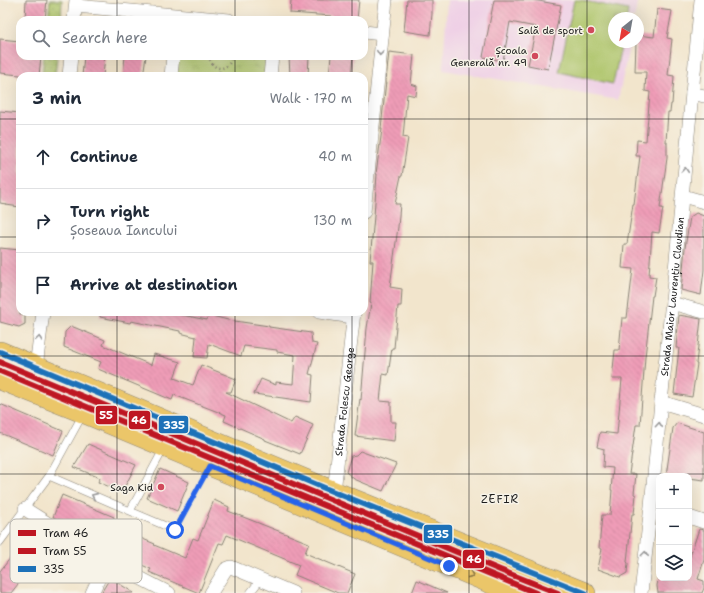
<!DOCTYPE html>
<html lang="en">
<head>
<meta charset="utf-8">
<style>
  :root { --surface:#fff; --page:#f6f6f7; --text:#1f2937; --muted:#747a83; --line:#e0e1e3 }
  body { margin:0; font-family:"Shantell Sans",sans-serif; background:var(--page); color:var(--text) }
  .controls { position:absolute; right:12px; bottom:12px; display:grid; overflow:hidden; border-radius:8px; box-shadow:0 4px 16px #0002 }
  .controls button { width:36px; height:36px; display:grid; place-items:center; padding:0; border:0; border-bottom:1px solid var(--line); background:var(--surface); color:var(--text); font:20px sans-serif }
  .compass { position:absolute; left:608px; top:12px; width:36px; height:36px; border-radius:50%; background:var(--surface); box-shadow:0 4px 16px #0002; rotate:211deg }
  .stop { position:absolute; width:12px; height:12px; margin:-9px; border:3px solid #2563eb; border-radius:50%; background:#fff }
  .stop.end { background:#2563eb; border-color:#fff; box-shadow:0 1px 4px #0008 }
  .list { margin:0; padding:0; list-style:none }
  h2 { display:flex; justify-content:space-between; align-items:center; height:52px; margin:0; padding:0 16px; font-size:17px }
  h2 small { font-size:13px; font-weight:400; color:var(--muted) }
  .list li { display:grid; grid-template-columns:26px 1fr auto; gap:12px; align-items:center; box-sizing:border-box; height:64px; padding:0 16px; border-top:1px solid var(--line) }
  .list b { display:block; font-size:15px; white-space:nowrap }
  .list p { margin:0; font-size:13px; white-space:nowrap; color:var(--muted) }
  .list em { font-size:13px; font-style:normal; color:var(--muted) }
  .icon { flex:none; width:22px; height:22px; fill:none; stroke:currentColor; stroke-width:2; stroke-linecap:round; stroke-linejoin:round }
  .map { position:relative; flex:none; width:704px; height:593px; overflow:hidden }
  .search { position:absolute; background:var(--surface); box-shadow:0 4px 16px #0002; left:16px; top:16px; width:352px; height:44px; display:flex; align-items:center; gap:10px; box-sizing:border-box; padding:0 14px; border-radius:12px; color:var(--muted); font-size:15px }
  .panel { position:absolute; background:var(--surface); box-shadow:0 4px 16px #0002; left:16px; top:72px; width:352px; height:244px; border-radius:12px }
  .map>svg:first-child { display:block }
  .built { fill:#efd0e6 }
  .park { fill:url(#park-crowns); stroke:#647042 }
  .garden { fill:url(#garden-dots); stroke:#647042 }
  .pitch { fill:#adc469; stroke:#647042 }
  .building { fill:url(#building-back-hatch) }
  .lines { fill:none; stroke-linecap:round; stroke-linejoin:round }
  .service-casing { stroke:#878074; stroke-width:8 }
  .minor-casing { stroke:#878074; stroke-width:14 }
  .primary-casing { stroke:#878074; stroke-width:22 }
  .path { stroke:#878074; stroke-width:2.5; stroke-dasharray:1 3; stroke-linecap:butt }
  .service { stroke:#fff; stroke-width:7 }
  .minor { stroke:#fff; stroke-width:13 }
  .primary { stroke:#ebc669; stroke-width:21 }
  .bus-1-casing { stroke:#f7f3e8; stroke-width:9 }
  .bus-1 { stroke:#1d71b8; stroke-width:6 }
  .tram-1-casing { stroke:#f7f3e8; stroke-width:9 }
  .tram-2-casing { stroke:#f7f3e8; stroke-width:9 }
  .tram-1 { stroke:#be1622; stroke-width:6 }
  .tram-2 { stroke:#be1622; stroke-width:6 }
  .oneway { stroke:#999 }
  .oneway2 { stroke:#847142 }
  .route { stroke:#2563eb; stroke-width:5 }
  .grid { fill:none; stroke:#1c1c1c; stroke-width:1; stroke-opacity:0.55 }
  .poi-dot { fill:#d1495b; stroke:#f7f3e8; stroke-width:1.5 }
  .labels { text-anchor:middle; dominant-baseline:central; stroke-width:3; stroke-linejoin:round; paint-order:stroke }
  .poi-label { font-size:10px; fill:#1c1c1c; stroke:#f7f3e8; text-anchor:end }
  .street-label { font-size:10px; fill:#1c1c1c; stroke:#f7f3e8 }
  .neighbourhood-label { font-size:11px; letter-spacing:1px; fill:#1c1c1c; stroke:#f7f3e8 }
  .key { fill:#f7f3e8; stroke:#b5b2ab; stroke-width:1 }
  .key-label { font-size:11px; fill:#1c1c1c }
  .line-badge { stroke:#f7f3e8; stroke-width:1.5 }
  .badge-label { font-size:11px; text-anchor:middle; font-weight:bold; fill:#fff }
</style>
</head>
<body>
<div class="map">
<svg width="704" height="593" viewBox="0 0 704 593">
  <defs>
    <pattern id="park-crowns" width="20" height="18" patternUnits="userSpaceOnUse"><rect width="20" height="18" fill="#adc469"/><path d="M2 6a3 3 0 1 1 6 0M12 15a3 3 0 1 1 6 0" fill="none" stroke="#94a85a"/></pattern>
    <pattern id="garden-dots" width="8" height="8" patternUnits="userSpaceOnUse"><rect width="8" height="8" fill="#adc469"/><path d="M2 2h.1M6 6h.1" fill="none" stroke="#94a85a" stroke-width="1.8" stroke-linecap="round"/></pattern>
    <pattern id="building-back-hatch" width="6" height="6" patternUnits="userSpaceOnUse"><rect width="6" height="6" fill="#ef9cb7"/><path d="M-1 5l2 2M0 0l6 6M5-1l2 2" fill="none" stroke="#cc869d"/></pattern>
  </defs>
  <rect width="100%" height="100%" fill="#f7f3e8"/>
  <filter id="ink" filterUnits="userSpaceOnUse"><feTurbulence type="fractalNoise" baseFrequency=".025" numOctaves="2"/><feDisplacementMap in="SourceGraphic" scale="8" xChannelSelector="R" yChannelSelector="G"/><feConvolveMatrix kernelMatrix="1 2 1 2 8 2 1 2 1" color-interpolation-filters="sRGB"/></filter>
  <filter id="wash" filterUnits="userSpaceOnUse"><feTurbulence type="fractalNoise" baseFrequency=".012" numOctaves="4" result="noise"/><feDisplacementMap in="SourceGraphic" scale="16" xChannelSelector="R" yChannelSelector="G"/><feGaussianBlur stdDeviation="0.9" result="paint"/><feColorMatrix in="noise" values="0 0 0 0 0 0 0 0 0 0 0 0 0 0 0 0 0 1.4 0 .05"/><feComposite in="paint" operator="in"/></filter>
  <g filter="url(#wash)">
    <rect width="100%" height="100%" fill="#f2e5cc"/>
    <path class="built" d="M447,0H638L634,18H614V42H630L618,100L443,70Z"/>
    <path class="park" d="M176,56H268L266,76H174Z"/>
    <path class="garden" d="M50,0H62L61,20H48Z
      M44,56L57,57L55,76H42Z"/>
    <path class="pitch" d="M574,0H580L628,10L627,18H614V42H622L613,84L559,72Z"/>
    <g id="blocks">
      <path class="building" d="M26,0H47L45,20H25Z
        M291,0H359L357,20L331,19L332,16L290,13Z
        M407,0H432V14L430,35L404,31Z
        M494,0H533L561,5L548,69L528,65L536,27L510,22L503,61L483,57Z
        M657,9L672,11L667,38L672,39L668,75L674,76L672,104H671L670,112H668L666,142H667V158L660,208H663L659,233L652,232L649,276L656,277L653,296H652L645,357L640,425H636L629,474H636L634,494L636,495L634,514H632L627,562L628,563L627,573L620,577L598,569L602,549L599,548L602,515H610L612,490H611L613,468L603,467L604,449L597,447L600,432L617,434L622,379H612L615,350H619L622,318H627L633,269L622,268L624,244H627L633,204H634L640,156H636L637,140L646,141L650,92L645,91L646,72H635L636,42H638V35L654,37Z
        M0,39L20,41V56H41L39,76H20V75L0,73Z
        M389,52L414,55L411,84L417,86L416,96L407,94L403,137L408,138L402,176H401L395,204H400L398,227L390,287L402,289L401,306H398L394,348H392L388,375L383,374L380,401L391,402V422H396L394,441L355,436L360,399L361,400L367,328L371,303H370L373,261H370L374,216L377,174H376L382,129H381Z
        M84,56H105L103,76H82Z
        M125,56H146L143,76H123Z
        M289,56H309L308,76H290Z
        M331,56H353L351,76H329Z
        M0,111L20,113V207L6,205V204L0,203Z
        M696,213L704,216V270L701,295L681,290L685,248L690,217Z
        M0,248L20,250V314L25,315V324L19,327L0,322Z
        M100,312H173L172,313L207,320L208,315L228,320L269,326V327L311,333L312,343L317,344L309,374L313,375L311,402L254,394L261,379L276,385V382L293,384L295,355L277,352V350L244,346L241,356L209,344L207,358L194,357L196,337L180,333V331L131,321L130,323L100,317Z
        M679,315L701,319L696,364H697L692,397L674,394L679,348H676Z
        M71,326L105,340L103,345L151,365L154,354L180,362L174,378L193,385L201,365L236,379L231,392H226L291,423L295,417L313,425L300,454L265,440V439L224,421L226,415L174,395L172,400L98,369L101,362L64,347L65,332Z
        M0,404L63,431L53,455L0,433Z
        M677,423L704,432V480L689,478V476H666L673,428Z
        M88,444L136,465L122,492L98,482L100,478L74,467Z
        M360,451L396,464L383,491L354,479L346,472L351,456L356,455Z
        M160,469L189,482L177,511L147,498Z
        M62,495L114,517L111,526L155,544L154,545L185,558L193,538L198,540L214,500L229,507L228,511L309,543L305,553L355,574L347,593H338L295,575L299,565L227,535L223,544L219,543L199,593L149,572L151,569L102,548H101L105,538L53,517Z
        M699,529L704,530V560L698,579L704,581V588L702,593H658L657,586L658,578H689V559Z
        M16,551L33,565L11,593H0V571Z
        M110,578L134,593H101Z
        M417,580L447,593H412Z"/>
    </g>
  </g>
  <g filter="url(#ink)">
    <use href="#blocks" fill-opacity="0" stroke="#878074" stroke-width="1"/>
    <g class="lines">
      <g class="service-casing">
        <path id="service" d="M164,448L130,511L175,530
          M49,476L130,511
          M0,542L49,476L83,414
          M250,593L261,579"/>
      </g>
      <g class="minor-casing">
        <g id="minor">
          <path d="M76,6L229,20"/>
          <path d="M74,20L76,0"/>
          <path d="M364,32L382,34"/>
          <path d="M69,76L71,56"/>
          <path d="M171,76L173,56"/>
          <path d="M270,76L272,56"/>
          <path d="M692,93L704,96"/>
          <path d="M683,196L704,202"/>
          <path d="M364,212L386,0"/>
          <path d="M672,301L675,304L704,312"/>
          <path d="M319,312L353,317"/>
          <path d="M36,367L43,312"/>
          <path d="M661,402L704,415"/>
          <path id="s1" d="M334,492L354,312"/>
          <path d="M25,509L107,561L169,593"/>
          <path d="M689,517L704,522"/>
          <path d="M92,593L107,561"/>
          <path d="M211,593L226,569L231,567L293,593"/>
          <path id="s2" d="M641,593L651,506L661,402L672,301L701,0"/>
        </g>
      </g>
      <g class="primary-casing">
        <path id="primary" d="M0,352L334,492L585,593
          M0,379L85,413L515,593"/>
      </g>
      <path class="path" d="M209,56C211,72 230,72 232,56
        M233,57L259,59
        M219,76L220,69
        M179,521L202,480"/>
      <use href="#service" class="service"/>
      <use href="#minor" class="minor"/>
      <use href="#primary" class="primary"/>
      <g class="bus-1-casing">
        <path id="bus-1" d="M0,352L334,492L585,593"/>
      </g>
      <use href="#bus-1" class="bus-1"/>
      <g class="tram-1-casing">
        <path id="tram-1" d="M0,362L500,570L558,593"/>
      </g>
      <g class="tram-2-casing">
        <path id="tram-2" d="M0,371L536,593"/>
      </g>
      <use href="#tram-1" class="tram-1"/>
      <use href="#tram-2" class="tram-2"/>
    </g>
    <defs><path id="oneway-chevron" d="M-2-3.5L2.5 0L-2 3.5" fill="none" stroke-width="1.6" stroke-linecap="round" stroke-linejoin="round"/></defs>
    <g class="oneway">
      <use href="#oneway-chevron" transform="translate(380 53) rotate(96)"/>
      <use href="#oneway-chevron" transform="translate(685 170) rotate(-85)"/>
      <use href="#oneway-chevron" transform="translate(39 339) rotate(-83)"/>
      <use href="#oneway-chevron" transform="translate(659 425) rotate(-85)"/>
      <use href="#oneway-chevron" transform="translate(94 496) rotate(-156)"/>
      <use href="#oneway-chevron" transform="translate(645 554) rotate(-83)"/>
    </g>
    <use class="oneway2" href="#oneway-chevron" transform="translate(471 575) rotate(23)"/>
  </g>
  <g class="lines" filter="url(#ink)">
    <path class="route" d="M175,530L210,466L449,566"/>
  </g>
  <path class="grid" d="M117,0V20M235,0V20M352,0V20M469,0V593M587,0V593M117,56V76M235,56V76M352,56V76M0,119H20M364,119H704M0,237H20M364,237H704M117,312V593M235,312V593M352,312V593M0,356H704M0,474H704"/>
  <g class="poi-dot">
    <circle cx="591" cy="30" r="4"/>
    <circle cx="535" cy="56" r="4"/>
    <circle cx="161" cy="487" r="4"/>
  </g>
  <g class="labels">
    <g class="poi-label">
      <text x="583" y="30">Sală de sport</text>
      <text x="527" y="50">Școala<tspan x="527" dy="12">Generală nr. 49</tspan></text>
      <text x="153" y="487">Saga Kid</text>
    </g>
    <g class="street-label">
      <text stroke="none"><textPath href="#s2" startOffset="298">Strada Maior Laurențiu Claudian</textPath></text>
      <text stroke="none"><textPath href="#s1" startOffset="91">Strada Folescu George</textPath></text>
    </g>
    <g class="neighbourhood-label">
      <text x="500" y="499">ZEFIR</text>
    </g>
  </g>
  <rect x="10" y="519" width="132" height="64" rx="6" class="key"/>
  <rect x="18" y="530" width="18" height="6" fill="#be1622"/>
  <rect x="18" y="548" width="18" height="6" fill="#be1622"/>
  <rect x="18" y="566" width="18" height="6" fill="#1d71b8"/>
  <g class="key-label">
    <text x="43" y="537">Tram 46</text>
    <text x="43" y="555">Tram 55</text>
    <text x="43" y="573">335</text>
  </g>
  <g class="line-badge">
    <rect x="95" y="405" width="23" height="20" rx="4" fill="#be1622"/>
    <rect x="128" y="410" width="23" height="20" rx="4" fill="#be1622"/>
    <rect x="158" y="415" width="31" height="19" rx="4" fill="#1d71b8"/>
    <rect x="423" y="524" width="30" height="20" rx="4" fill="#1d71b8"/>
    <rect x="462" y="549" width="23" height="20" rx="4" fill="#be1622"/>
  </g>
  <g class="badge-label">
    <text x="106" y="419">55</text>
    <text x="139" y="424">46</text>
    <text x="174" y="429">335</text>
    <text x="438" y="538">335</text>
    <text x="474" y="563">46</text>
  </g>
</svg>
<div class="controls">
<button>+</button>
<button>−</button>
<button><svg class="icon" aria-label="layers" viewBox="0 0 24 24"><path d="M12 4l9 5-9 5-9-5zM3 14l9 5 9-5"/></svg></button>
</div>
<svg class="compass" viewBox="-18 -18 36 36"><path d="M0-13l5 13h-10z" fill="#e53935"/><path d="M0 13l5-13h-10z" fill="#747a83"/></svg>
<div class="stop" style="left:175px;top:530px"></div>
<div class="stop end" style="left:449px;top:566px"></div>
<div class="search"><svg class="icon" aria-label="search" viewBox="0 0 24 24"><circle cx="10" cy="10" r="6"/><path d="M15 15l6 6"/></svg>Search here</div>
<section class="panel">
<h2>3 min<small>Walk · 170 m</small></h2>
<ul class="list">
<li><svg class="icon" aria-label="ahead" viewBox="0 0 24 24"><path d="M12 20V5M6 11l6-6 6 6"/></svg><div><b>Continue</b></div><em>40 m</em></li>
<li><svg class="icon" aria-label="right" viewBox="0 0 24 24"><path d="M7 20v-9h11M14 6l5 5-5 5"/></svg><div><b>Turn right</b><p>Șoseaua Iancului</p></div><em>130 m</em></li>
<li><svg class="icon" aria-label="arrive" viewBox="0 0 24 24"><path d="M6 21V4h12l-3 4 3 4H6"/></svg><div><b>Arrive at destination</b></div></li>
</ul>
</section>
</div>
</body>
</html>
